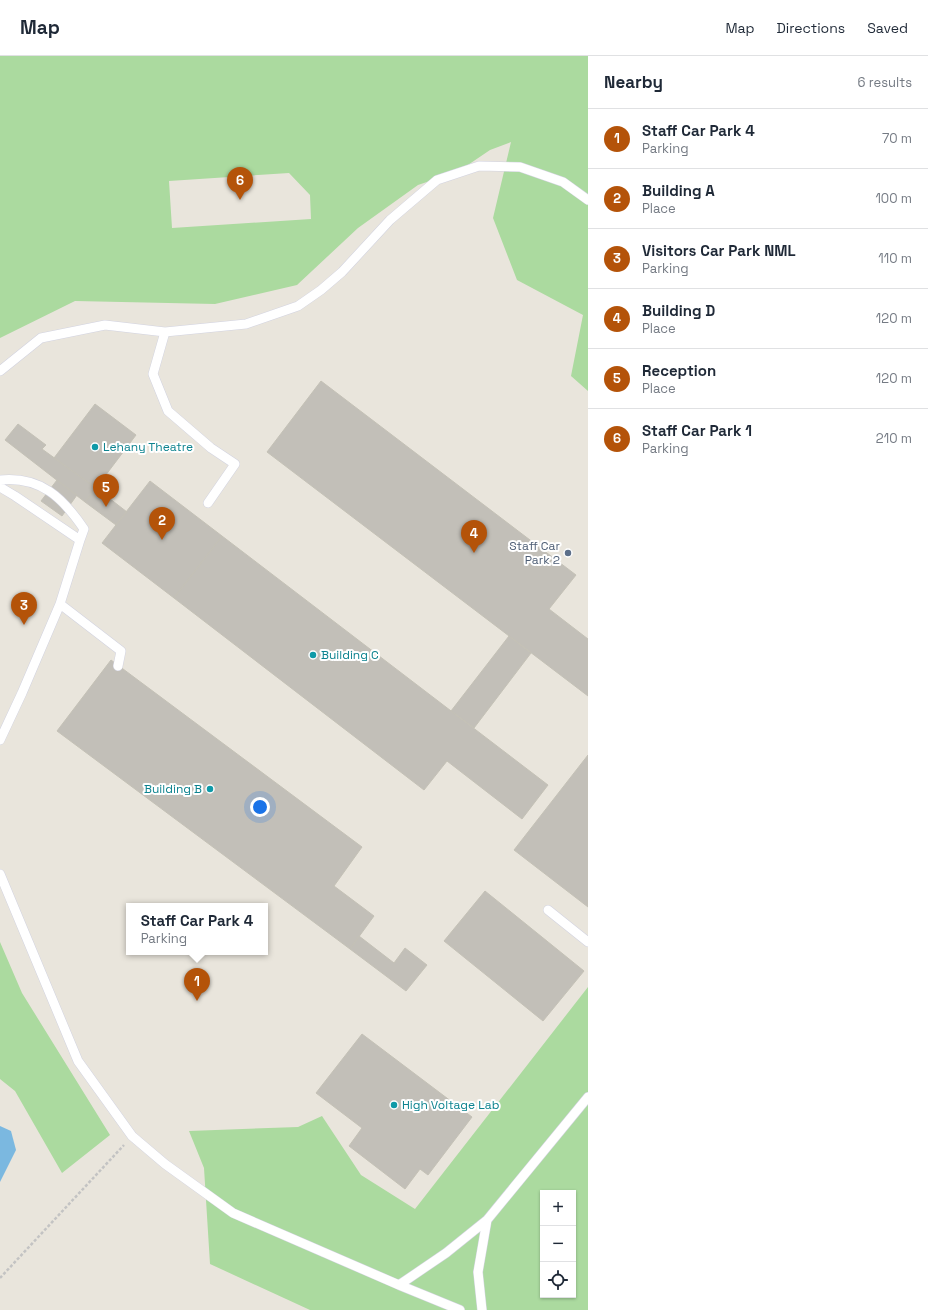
<!DOCTYPE html>
<html lang="en">
<head>
<meta charset="utf-8">
<style>
  :root { --surface:#fff; --page:#f6f6f7; --text:#1f2937; --muted:#747a83; --line:#e0e1e3; --accent:#b45309 }
  body { margin:0; font-family:"Space Grotesk",sans-serif; background:var(--page); color:var(--text) }
  .controls { position:absolute; right:12px; bottom:12px; display:grid; overflow:hidden; border-radius:0px; box-shadow:0 1px 3px #0004 }
  .controls button { width:36px; height:36px; display:grid; place-items:center; padding:0; border:0; border-bottom:1px solid var(--line); background:var(--surface); color:var(--text); font:20px sans-serif }
  .you { position:absolute; left:260px; top:751px; width:14px; height:14px; margin:-10px; border:3px solid #fff; border-radius:50%; background:#1a73e8; box-shadow:0 0 0 6px #1a73e833 }
  .badge { display:grid; place-items:center; width:26px; height:26px; border-radius:50%; background:var(--accent); color:#fff; font-size:13px; font-weight:700 }
  .pin { position:absolute; translate:-50% -33px; filter:drop-shadow(0 1px 2px #0008) }
  .pin::after { content:''; position:absolute; top:21px; width:14px; height:12px; background:inherit; clip-path:polygon(0 0,100% 0,50% 100%) }
  .popup { position:absolute; left:126px; top:847px; width:142px; height:52px; box-sizing:border-box; display:grid; place-content:center; border-radius:0px; background:var(--surface); filter:drop-shadow(0 1px 3px #0005); font-size:13px; white-space:nowrap; color:var(--muted) }
  .popup b { font-size:15px; color:var(--text) }
  .popup::after { content:''; position:absolute; left:50%; top:100%; margin-left:-8px; border:8px solid transparent; border-top-color:var(--surface) }
  .list { margin:0; padding:0; list-style:none }
  h2 { display:flex; justify-content:space-between; align-items:center; height:52px; margin:0; padding:0 16px; font-size:17px }
  h2 small { font-size:13px; font-weight:400; color:var(--muted) }
  .list li { display:grid; grid-template-columns:26px 1fr auto; gap:12px; align-items:center; box-sizing:border-box; height:60px; padding:0 16px; border-top:1px solid var(--line) }
  .list b { display:block; font-size:15px; white-space:nowrap }
  .list p { margin:0; font-size:13px; white-space:nowrap; color:var(--muted) }
  .list em { font-size:13px; font-style:normal; color:var(--muted) }
  .icon { flex:none; width:22px; height:22px; fill:none; stroke:currentColor; stroke-width:2; stroke-linecap:round; stroke-linejoin:round }
  .map { position:relative; flex:none; width:588px; height:1254px; overflow:hidden }
  header { display:flex; align-items:center; gap:24px; box-sizing:border-box; height:56px; padding:0 20px; background:var(--surface); border-bottom:1px solid var(--line) }
  header strong { font-size:19px }
  nav { display:flex; gap:22px; margin-inline-start:auto; font-size:14px }
  main { display:flex }
  aside { flex:1; background:var(--surface) }
  .map>svg:first-child { display:block }
  .green { fill:#abda9f; fill-rule:evenodd }
  .water { fill:#7bb8e0 }
  .building { fill:#c2bfb8; stroke:#c4c1b6 }
  .lines { fill:none; stroke-linecap:round; stroke-linejoin:round }
  .service-casing { stroke:#d2d3e0; stroke-width:10 }
  .path { stroke:#c3c3c3; stroke-width:2.5; stroke-dasharray:3 2; stroke-linecap:butt }
  .service { stroke:#fff; stroke-width:9 }
  .culture-dot { fill:#0f9aa8; stroke:#fff; stroke-width:1.5 }
  .service-dot { fill:#5c6f8a; stroke:#fff; stroke-width:1.5 }
  .labels { text-anchor:middle; dominant-baseline:central; stroke-width:4; stroke-linejoin:round; paint-order:stroke }
  .culture-label { font-size:12px; fill:#0d838f; stroke:#fff; text-anchor:start }
  .service-label { font-size:12px; fill:#4e5e75; stroke:#fff; text-anchor:end }
</style>
</head>
<body>
<header>
<strong>Map</strong>
<nav><a>Map</a><a>Directions</a><a>Saved</a></nav>
</header>
<main>
<div class="map">
<svg width="588" height="1254" viewBox="0 0 588 1254">
  <rect width="100%" height="100%" fill="#e9e5dc"/>
  <path class="green" d="M0,0H588V335L571,320L583,259L517,224L493,162L511,86L490,94L459,115L418,129L358,172L297,229L215,248L75,245L0,282ZM289,117L310,139L311,163L172,172L169,125Z
    M0,886L22,937L110,1079L62,1117L15,1035L0,1023Z
    M588,931V1254H310L210,1208L204,1112L189,1075L298,1071L322,1060L361,1119L415,1153ZM543,1137H573V1239H543Z"/>
  <path class="water" d="M0,1070L11,1075L16,1094L0,1126Z"/>
  <path class="building" d="M321,325L576,519L549,553L588,583V640L267,396Z
    M95,348L136,379L96,432L54,402Z
    M18,368L46,389L42,393L96,432L85,446L5,384Z
    M57,424L77,439L62,460L41,445Z
    M150,425L222,480L174,542L102,487Z
    M96,432L127,456L116,469L85,446Z
    M222,480L548,729L522,763L447,705L424,734L174,542Z
    M509,580L531,597L474,672L451,655Z
    M111,604L362,791L334,830L374,860L350,893L57,675Z
    M588,699V851L514,794Z
    M485,835L584,915L543,965L444,885Z
    M359,880L394,907L405,892L427,909L406,935L350,893Z
    M362,978L472,1061L428,1119L420,1113L405,1133L349,1090L362,1072L316,1037Z"/>
  <g class="lines">
    <g class="service-casing">
      <path id="service" d="M165,276L153,318L168,355L211,392L235,408L208,447
        M0,315L41,282L105,269L165,276L246,268L298,250L321,234L342,216L390,164L437,124L479,110L520,111L563,126L588,144
        M0,424C41,420 63,442 84,473L80,484
        M0,431L15,440L80,484L60,548L22,637L0,684
        M60,548L121,595L118,610
        M0,818L78,1005L132,1080L165,1108L233,1157L399,1229L446,1197L487,1164L588,1041
        M548,854L588,886
        M399,1229L460,1254
        M482,1254L478,1216L487,1164"/>
    </g>
    <path class="path" d="M0,1222L124,1089"/>
    <use href="#service" class="service"/>
  </g>
  <g class="culture-dot">
    <circle cx="95" cy="391" r="4"/>
    <circle cx="313" cy="599" r="4"/>
    <circle cx="210" cy="733" r="4"/>
    <circle cx="394" cy="1049" r="4"/>
  </g>
  <circle class="service-dot" cx="568" cy="497" r="4"/>
  <g class="labels">
    <g class="culture-label">
      <text x="103" y="391">Lehany Theatre</text>
      <text x="321" y="599">Building C</text>
      <text x="202" y="733" text-anchor="end">Building B</text>
      <text x="402" y="1049">High Voltage Lab</text>
    </g>
    <g class="service-label">
      <text x="560" y="490">Staff Car<tspan x="560" dy="14">Park 2</tspan></text>
    </g>
  </g>
</svg>
<div class="controls">
<button>+</button>
<button>−</button>
<button><svg class="icon" aria-label="locate" viewBox="0 0 24 24"><circle cx="12" cy="12" r="6"/><path d="M12 2v4M12 18v4M2 12h4M18 12h4"/></svg></button>
</div>
<div class="you"></div>
<div class="pin badge" style="left:197px;top:945px">1</div>
<div class="popup"><b>Staff Car Park 4</b>Parking</div>
<div class="pin badge" style="left:162px;top:484px">2</div>
<div class="pin badge" style="left:24px;top:569px">3</div>
<div class="pin badge" style="left:474px;top:497px">4</div>
<div class="pin badge" style="left:106px;top:451px">5</div>
<div class="pin badge" style="left:240px;top:144px">6</div>
</div>
<aside>
<h2>Nearby<small>6 results</small></h2>
<ul class="list">
<li><span class="badge">1</span><div><b>Staff Car Park 4</b><p>Parking</p></div><em>70 m</em></li>
<li><span class="badge">2</span><div><b>Building A</b><p>Place</p></div><em>100 m</em></li>
<li><span class="badge">3</span><div><b>Visitors Car Park NML</b><p>Parking</p></div><em>110 m</em></li>
<li><span class="badge">4</span><div><b>Building D</b><p>Place</p></div><em>120 m</em></li>
<li><span class="badge">5</span><div><b>Reception</b><p>Place</p></div><em>120 m</em></li>
<li><span class="badge">6</span><div><b>Staff Car Park 1</b><p>Parking</p></div><em>210 m</em></li>
</ul>
</aside>
</main>
</body>
</html>
